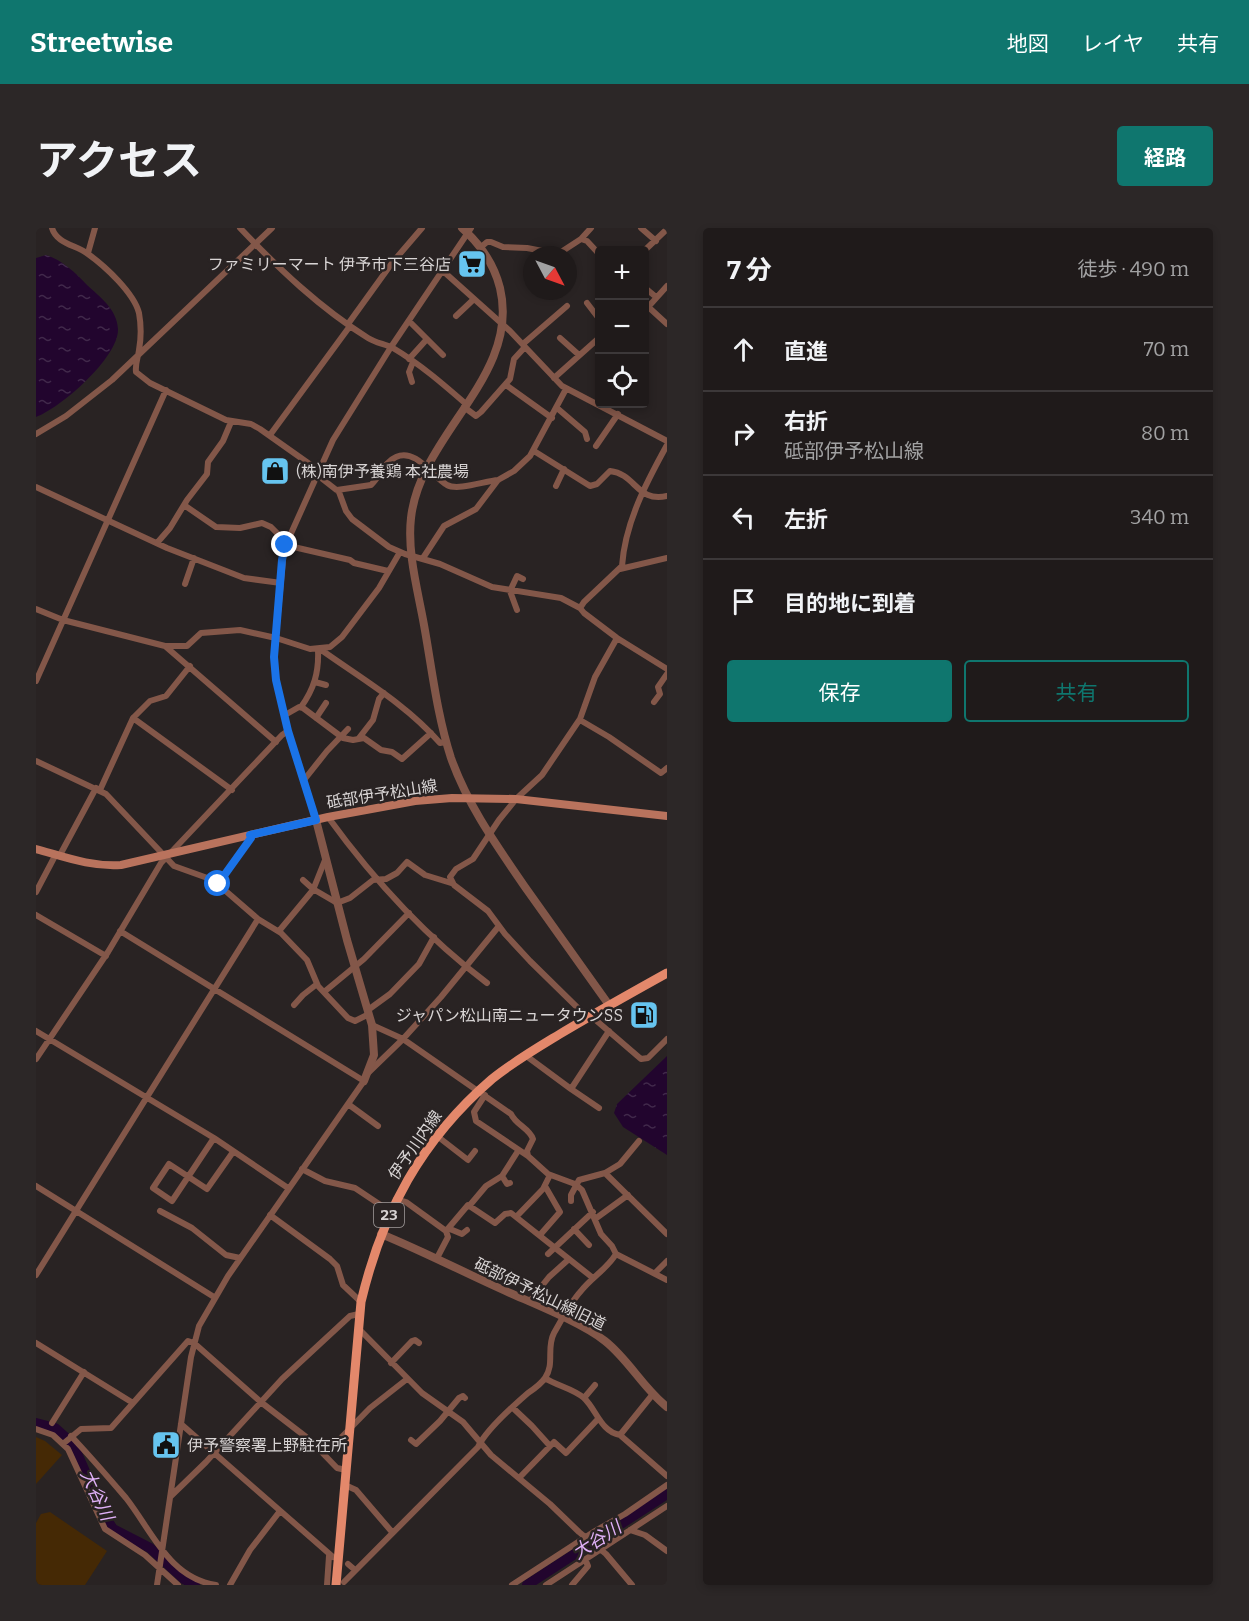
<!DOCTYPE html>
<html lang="ja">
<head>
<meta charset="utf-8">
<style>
  :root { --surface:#1f1a1a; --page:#2c2727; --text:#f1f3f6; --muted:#a1a1a2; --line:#3c3839; --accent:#0f766e }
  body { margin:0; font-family:Bitter,"Noto Sans JP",serif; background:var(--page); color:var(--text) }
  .controls { position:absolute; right:18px; top:18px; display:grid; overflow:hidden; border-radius:6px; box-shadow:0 3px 9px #0003 }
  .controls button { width:54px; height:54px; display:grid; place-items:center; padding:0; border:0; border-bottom:2px solid var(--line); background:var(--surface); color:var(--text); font:30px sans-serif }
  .compass { position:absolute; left:487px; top:18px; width:54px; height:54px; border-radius:50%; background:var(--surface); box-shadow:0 3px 9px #0003; rotate:131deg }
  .stop { position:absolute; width:18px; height:18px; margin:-14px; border:4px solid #1a73e8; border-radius:50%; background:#fff }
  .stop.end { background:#1a73e8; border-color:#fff; box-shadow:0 2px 6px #0008 }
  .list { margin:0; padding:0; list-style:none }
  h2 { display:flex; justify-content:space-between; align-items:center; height:78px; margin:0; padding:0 24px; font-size:26px }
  h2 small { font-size:20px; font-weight:400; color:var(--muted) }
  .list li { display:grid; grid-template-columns:39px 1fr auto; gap:18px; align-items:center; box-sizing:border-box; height:84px; padding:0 24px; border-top:2px solid var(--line) }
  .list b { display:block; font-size:22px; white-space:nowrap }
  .list p { margin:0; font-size:20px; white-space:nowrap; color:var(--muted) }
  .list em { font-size:20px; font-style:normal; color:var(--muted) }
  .actions { display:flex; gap:12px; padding:18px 24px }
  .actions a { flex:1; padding:14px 0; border:2px solid var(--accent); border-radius:6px; text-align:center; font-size:21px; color:var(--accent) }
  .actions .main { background:var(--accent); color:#fff }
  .icon { flex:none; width:33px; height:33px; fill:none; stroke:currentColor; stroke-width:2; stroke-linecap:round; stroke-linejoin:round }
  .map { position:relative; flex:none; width:631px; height:1357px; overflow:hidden; border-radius:6px }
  header { display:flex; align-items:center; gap:36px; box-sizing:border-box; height:84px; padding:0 30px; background:var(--accent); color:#fff }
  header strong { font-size:28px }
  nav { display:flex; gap:33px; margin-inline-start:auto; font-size:21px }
  .intro { display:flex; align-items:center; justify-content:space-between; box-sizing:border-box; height:144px; padding:0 36px }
  h1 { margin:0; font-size:42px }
  .button { padding:15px 27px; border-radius:6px; background:var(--accent); color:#fff; font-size:21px; font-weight:700 }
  main { display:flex; gap:36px; padding:0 36px }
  aside { flex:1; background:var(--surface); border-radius:6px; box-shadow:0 3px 9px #0003 }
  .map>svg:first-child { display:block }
  .green { fill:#452905 }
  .water { fill:url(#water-ripples) }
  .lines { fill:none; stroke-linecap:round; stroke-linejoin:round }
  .river { stroke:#22052e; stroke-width:10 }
  .minor { stroke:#835749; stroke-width:6 }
  .tertiary { stroke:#835749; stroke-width:8 }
  .secondary { stroke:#b9735d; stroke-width:8 }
  .primary { stroke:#e3886b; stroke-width:9 }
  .route { stroke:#1a73e8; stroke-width:8 }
  .labels { text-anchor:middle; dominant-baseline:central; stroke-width:5; stroke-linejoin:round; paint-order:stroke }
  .shield { fill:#292323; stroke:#a49f9f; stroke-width:1.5 }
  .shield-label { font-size:15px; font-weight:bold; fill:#d8d4d4 }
  .poi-label { font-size:16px; fill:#d8d4d4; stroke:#292323; text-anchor:end }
  .street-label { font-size:16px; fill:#d8d4d4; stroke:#292323 }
  .water-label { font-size:18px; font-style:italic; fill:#e0b1f8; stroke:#292323 }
</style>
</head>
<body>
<header>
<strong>Streetwise</strong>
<nav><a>地図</a><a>レイヤ</a><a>共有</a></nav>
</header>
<div class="intro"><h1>アクセス</h1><a class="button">経路</a></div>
<main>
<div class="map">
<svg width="631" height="1357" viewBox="0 0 631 1357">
  <defs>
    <pattern id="water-ripples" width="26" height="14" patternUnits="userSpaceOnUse" patternTransform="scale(1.5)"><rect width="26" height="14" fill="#22052e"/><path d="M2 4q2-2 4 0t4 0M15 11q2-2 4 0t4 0" fill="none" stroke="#41294b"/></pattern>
  </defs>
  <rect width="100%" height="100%" fill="#292323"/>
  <path class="green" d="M0,1209L9,1213L26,1227L0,1256Z
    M14,1284L71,1323L49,1357H0V1295L5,1286Z"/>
  <path class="water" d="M10,27C26,32 40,45 51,57C64,69 81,81 82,101C83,129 25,180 0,189V30Z
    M631,828V927L587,899L578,885L581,876Z"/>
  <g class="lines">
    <path class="river" d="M0,1195L19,1200L37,1216L68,1287L77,1301L114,1320L148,1351L159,1357
      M491,1357L631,1266"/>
    <path class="minor" d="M16,0C21,16 40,17 52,26C69,38 98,65 103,85C105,96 105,111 103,122C102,130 99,135 100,144L114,155L190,192L215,196L224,201L282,242
      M204,0C243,41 284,80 332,110C340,115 349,116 357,120C384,136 407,156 430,176
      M605,0L620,13
      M545,11L555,0
      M445,19L451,14H455L467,19L491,20L522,26L545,11L551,13L564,27
      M608,23L631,1
      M52,25L59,0
      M407,43L474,103L526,158L631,213
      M608,59L620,69
      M551,75L564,92
      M608,75L631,96
      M613,78L631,58
      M420,88L438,71
      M373,93L407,127
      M312,96L356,35L386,0
      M524,110L543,127
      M487,116L531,78
      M373,131L391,111
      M518,150L564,109
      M376,154L373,144L377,134
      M470,157L516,190
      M428,179L440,188L445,184L474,151L478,131L489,119
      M521,180L549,204L551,211
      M0,206L30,188L76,152L236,0
      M234,207L314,98
      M560,218L582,186
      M498,223L554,258L561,256L574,243C600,246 601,275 631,268
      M280,246L303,264L310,283L316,291L353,319L369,326L404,336L456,359L525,370L544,380L548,385L581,410L631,441
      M520,258L528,241
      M0,259L131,320L208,350L245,355
      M301,262L335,257C344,249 348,234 360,229C380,220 396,248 411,257C422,263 449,253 462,252
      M148,277L180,299L204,300L226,295L235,299L250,314
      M121,315L134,300L151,272L171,246L172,234L187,213L195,194
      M249,317L314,332L318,335L352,343
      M387,330L408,298L440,281L462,252L478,243L494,228L530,161
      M584,341L631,330
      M149,356L158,330
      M544,380L548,374L586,338C589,295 610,255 631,217
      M0,381L27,392L129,418L240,514
      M481,382L474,363L481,348L487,351
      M129,418H151L165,405L204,402L240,410L274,421L294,419L306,409L343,360L364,324
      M284,421C326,451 370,476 404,515L410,514
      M0,453L130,162
      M279,454L290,457
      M618,474L624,466L622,459L631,446
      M265,479C278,461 283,444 282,422
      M249,487L263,479L267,480L307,510L317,512L328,510L345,522L356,524L366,531L395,505
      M97,490L196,562
      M280,490L290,475
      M544,492L573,509L625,545L631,540
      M323,510L337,492L343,471L348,465
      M0,533L70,566L138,638L177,652L222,691L245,705L271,732L282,758L312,790L319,793L333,786
      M268,552L291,523L312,501
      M64,562L97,490L114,473L130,468L154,438
      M292,589C337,651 390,709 451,755
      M280,592L252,503L240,451L238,429L248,321L297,212L355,119L435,0
      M24,627L60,560
      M267,652L277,661L301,675L314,670L337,652L350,651L361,645L371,634L389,647L415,655
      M182,656L215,610L214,607
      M0,664L20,626
      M0,687L70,728
      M84,703L328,853L192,1048L163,1098L155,1129L121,1357
      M243,703L277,662L289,632
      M288,764L328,731L373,685
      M258,777L267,767L281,756
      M332,782L354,766L383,736L398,709
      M555,788L605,831L612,830L631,811
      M552,790L494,733L469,706L452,683L418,657L414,649L420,641L437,631L463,592L480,571L506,547L544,491L559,449L581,410
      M336,797L367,811L475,886C480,897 493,900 497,911L491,923L492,928L512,946L539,956L546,962L565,1006L576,1018L580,1026L631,1052
      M0,803L178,910L252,960
      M489,827L535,861L573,803
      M0,831L72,724L125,635L246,507L252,503
      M333,844L367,811L405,769L463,698
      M535,861L563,880
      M449,867L438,884L440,893L492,928
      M312,876L342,898
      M401,908L432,932L439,923
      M178,910L136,973L117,960L133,936L171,961L197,924
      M266,941L289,953L319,960L355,984
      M569,945L631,1006
      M466,948L482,923
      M0,958L178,1069
      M360,971L370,974L410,1003L412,1009L401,1030
      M535,973V967L543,952L569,945L584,936L603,913
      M434,977L450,958L466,948L471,956L474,955
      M124,983L156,1000L190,1027L204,1030
      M234,987L294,1031L301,1038L307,1057L325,1074
      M481,988L507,961L514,947
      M559,991L592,967
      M538,1001L553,1017
      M410,1003L432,977L459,995L469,986L475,985L557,1050
      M410,1003L414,1001L426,1006L431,1002
      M504,1007L524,984L509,958
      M512,1026L557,984
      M619,1045L631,1033
      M0,1047L222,691
      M493,1074L513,1049L533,1031
      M322,1100L386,1165L427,1194L455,1227L514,1276L543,1304L570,1326L596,1357
      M0,1115L97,1175
      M355,1135L376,1113L379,1112L383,1115
      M509,1150C521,1158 536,1160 548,1170C560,1181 565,1204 584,1207
      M617,1166L584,1207L631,1248
      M548,1170L559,1157
      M477,1180L496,1198L514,1218
      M16,1195L48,1144
      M145,1196L297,1329
      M0,1201L17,1207L32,1221L69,1301L109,1327L142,1357
      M35,1208C54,1228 72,1249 90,1270C116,1303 133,1350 180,1357
      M375,1212L380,1216L404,1193L423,1170L427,1168L429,1170
      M28,1215L45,1201L75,1200L152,1113L158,1115L226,1175L274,1212L301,1240L310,1242
      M286,1223L294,1221L334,1180L371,1151
      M483,1250L518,1214L530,1225L562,1191
      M309,1257L320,1262L356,1304
      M135,1268L170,1234L246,1151L314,1088L323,1086
      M594,1302L609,1307L631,1323
      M312,1336L319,1342
      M308,1354L442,1219C450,1202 477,1178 492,1165C498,1161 505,1156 509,1150C519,1136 510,1120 518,1105C526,1091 534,1075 545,1063C556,1049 571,1041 580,1026
      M194,1357L214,1322L244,1283
      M291,1357L293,1328
      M476,1357L559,1303L589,1286L631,1257
      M510,1357L631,1278
      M536,1357L552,1338L549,1331"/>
    <path class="tertiary" d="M426,0C444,16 458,36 464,60C485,148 384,206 375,290C371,325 382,363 388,397C396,441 401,487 415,530C432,578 461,618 489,659C517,698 545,738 573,777
      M280,592L311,712L336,797L338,827L328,853
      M345,1006C389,1024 431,1046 474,1065C501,1077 546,1095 569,1113C593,1132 607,1160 631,1179"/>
    <path class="secondary" d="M0,621C29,629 55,639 85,637L292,589L379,573L416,570L480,571L631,588"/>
    <path class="primary" d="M300,1357L325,1074C346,985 385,912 456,851C477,834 501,820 524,806C559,785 595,765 631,745"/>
  </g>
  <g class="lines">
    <path class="route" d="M182,656L215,610L214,607L280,592L252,503L240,452L238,429L246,332L249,317"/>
  </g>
  <defs>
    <g id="supermarket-square" transform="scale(1.5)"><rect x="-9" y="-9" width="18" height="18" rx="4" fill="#66c4ef" stroke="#292323"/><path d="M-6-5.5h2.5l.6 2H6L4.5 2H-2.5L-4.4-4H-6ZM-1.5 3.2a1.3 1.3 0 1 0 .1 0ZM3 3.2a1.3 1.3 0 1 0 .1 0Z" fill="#111"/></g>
    <g id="shop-square" transform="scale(1.5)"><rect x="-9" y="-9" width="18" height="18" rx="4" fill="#66c4ef" stroke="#292323"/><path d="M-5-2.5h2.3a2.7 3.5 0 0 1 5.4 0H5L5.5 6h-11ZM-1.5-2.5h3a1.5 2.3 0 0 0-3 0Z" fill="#111"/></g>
    <g id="fuel-square" transform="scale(1.5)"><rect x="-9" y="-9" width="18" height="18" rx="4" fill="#66c4ef" stroke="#292323"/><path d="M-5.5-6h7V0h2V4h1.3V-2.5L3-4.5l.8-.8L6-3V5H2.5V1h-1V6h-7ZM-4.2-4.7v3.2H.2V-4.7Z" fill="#111"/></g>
    <g id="civic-square" transform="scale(1.5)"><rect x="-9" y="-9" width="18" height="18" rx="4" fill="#66c4ef" stroke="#292323"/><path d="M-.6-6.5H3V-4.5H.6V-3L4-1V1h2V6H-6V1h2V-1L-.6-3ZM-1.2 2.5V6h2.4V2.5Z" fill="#111"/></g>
  </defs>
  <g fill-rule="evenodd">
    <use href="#supermarket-square" x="436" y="36"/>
    <use href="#shop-square" x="239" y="243"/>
    <use href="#fuel-square" x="608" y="787"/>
    <use href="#civic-square" x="130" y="1217"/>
  </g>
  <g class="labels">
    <rect class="shield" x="338" y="975" width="30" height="24" rx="4.5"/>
    <g class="shield-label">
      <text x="353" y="987">23</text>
    </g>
    <g class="poi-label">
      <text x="415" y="36">ファミリーマート 伊予市下三谷店</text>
      <text x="260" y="243" text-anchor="start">(株)南伊予養鶏 本社農場</text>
      <text x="587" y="787">ジャパン松山南ニュータウンSS</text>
      <text x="151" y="1217" text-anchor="start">伊予警察署上野駐在所</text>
    </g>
    <g class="street-label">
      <text transform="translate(346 566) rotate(-9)">砥部伊予松山線</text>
      <text transform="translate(379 917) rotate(-55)">伊予川内線</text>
      <text transform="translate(504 1066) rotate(26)">砥部伊予松山線旧道</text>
    </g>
    <g class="water-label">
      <text transform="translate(61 1267) rotate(65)">大谷川</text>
      <text transform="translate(561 1312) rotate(-33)">大谷川</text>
    </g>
  </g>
</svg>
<div class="controls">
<button>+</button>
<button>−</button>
<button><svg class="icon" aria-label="locate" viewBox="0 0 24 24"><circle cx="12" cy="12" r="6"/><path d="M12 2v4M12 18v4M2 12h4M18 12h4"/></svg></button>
</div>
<svg class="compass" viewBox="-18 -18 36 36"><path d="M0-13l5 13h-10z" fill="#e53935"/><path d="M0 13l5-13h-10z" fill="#a1a1a2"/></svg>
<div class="stop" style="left:182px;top:656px"></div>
<div class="stop end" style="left:249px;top:317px"></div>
</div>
<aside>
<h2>7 分<small>徒歩 · 490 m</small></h2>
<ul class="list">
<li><svg class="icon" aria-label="ahead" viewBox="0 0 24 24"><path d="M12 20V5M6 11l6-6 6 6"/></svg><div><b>直進</b></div><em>70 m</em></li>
<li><svg class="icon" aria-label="right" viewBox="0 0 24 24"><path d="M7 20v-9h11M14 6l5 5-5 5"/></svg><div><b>右折</b><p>砥部伊予松山線</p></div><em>80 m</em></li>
<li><svg class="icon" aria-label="left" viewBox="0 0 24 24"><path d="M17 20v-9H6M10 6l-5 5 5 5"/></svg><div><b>左折</b></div><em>340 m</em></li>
<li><svg class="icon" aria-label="arrive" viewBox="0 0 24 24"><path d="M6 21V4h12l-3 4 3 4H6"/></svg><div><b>目的地に到着</b></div></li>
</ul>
<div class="actions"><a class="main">保存</a><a>共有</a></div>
</aside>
</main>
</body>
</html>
